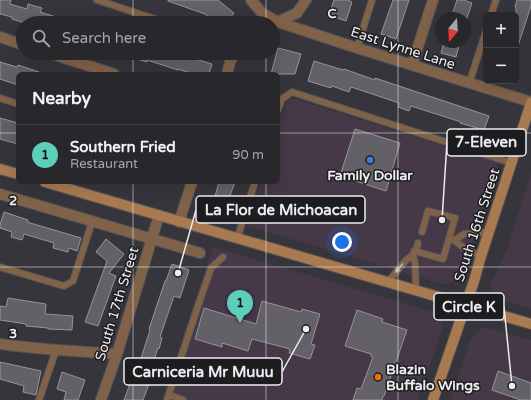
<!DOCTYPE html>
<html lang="en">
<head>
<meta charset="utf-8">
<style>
  :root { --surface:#28282c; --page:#343438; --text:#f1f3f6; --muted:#a5a6a9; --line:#444448; --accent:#5dceb9 }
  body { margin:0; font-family:"Varela Round",sans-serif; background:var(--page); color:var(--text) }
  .controls { position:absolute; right:12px; top:12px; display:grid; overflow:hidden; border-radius:6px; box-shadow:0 4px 16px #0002 }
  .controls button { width:36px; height:36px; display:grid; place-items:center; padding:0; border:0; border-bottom:1px solid var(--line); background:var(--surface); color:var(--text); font:20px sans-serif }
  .compass { position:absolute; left:435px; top:12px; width:36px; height:36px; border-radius:50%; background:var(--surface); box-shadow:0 4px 16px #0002; rotate:198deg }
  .you { position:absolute; left:342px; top:242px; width:14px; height:14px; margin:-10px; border:3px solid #fff; border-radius:50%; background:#1a73e8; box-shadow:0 0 0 6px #1a73e833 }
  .badge { display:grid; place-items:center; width:26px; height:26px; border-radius:50%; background:var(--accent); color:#111; font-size:13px; font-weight:700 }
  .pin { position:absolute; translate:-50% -33px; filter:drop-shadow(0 1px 2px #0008) }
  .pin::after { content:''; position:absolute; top:21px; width:14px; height:12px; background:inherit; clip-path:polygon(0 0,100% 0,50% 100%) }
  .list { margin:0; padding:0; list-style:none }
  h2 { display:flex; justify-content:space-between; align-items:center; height:52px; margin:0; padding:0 16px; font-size:17px }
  h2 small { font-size:13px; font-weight:400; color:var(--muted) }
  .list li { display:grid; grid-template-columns:26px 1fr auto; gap:12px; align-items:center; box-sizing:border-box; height:60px; padding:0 16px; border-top:1px solid var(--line) }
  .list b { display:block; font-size:15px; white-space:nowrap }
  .list p { margin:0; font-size:13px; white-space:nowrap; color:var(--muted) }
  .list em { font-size:13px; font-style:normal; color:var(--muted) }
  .icon { flex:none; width:22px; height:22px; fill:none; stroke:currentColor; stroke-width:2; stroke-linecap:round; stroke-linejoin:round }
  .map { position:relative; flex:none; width:531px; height:400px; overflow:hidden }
  .search { position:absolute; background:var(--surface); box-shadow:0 4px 16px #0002; left:16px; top:16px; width:264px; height:44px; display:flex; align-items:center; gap:10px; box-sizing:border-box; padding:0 14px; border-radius:22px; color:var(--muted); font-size:15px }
  .panel { position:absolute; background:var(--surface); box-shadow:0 4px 16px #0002; left:16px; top:72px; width:264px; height:112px; border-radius:6px }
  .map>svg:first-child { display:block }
  .commercial { fill:#453847 }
  .building { fill:#636067; stroke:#96939a }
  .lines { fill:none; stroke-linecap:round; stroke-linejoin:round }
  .lane-casing { stroke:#525258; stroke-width:8 }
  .street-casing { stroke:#525258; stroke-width:12 }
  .secondary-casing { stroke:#525258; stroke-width:12 }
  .lane { stroke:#806248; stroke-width:6 }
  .street { stroke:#806248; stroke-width:10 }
  .secondary { stroke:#a97a50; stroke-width:10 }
  .oneway { fill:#c1b5ad }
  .grid { fill:none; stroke:#ededf1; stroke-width:1; stroke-opacity:0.55 }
  .shop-dot { fill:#3f7fe0; stroke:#1d1d20; stroke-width:1.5 }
  .food-dot { fill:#e8710a; stroke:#1d1d20; stroke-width:1.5 }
  .labels { text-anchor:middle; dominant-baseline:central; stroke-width:3; stroke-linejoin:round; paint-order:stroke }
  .street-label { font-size:14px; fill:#ededf1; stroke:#1d1d20 }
  .poi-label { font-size:14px; font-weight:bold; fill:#ededf1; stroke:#1d1d20 }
  .grid-label { font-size:13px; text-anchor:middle; font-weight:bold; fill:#ededf1; stroke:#1d1d20; stroke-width:3; stroke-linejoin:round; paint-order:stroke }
  .leader { fill:none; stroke:#ededf1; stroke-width:1.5 }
  .callout-dot { fill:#ededf1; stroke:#1d1d20; stroke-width:1.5 }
  .callout { fill:#1d1d20; stroke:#ededf1; stroke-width:1.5 }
  .callout-label { font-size:15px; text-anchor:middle; font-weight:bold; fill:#ededf1 }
</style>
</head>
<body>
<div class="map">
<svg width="531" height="400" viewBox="0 0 531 400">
  <rect width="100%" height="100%" fill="#35353b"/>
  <path class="commercial" d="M292,98L498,163L462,274L457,280L448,284H443L247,226L261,182H278V127L286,102Z
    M531,173V309L498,299L493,294L491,288V283L506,252Z
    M213,247L434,312L441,320L443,327L418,400H162Z
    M484,328H489L531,340V400H450L471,338L476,332Z"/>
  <path class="building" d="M0,0H11L10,4L27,9L28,4L42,8L40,12L69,21V23H25L12,19V17L0,14Z
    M168,0H218L234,13L226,23H215L205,14L168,1Z
    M334,0H348L352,2L346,21L329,15Z
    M393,0H409L396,39L381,34Z
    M457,0H464L472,3L467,18H451Z
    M517,0H531V6L517,49H516V8L515,7Z
    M444,42H460L456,57L441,53Z
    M278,48L301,54L295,74H271Z
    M125,53H184L183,55L212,64L209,74H193L178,69V70L147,60V62L125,55Z
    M314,61L343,70L344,69L375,80V78L489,116L484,130L460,123L461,122L411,106L409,111L398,107L399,103L351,87L349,92L332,86L331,88L308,81Z
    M0,62L17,67L18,65L39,72V74H18V85L0,79Z
    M0,118L18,123V144L0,139Z
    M355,129L400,143L386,191L340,176Z
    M219,182H235L227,204L214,200Z
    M4,212L28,220L27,222L81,238L77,251L69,248L68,252L53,248L54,243L24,234L22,240L11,237L12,232L0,228V225Z
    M106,239L124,254L109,273L116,276L98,326L85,322L107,261L96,252Z
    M172,264L189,270L180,298L174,296L160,337L162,338L159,349L158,348L150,371L154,372L150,384H149L143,400H124L130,384H131L142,355L150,330L149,329L165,281H166Z
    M8,298L46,304L45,314L73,316L72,330L48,329V328L26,326V324L0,320V306L6,307Z
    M262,301L301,312L302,309L320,314L311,344L315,345L310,359L289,353L290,349L252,339L248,351L222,343V347L195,339L204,308L256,324Z
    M357,310L383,319L382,322L407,330L384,396H383L382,400H353L357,388L361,389L373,357L371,356V354L345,346Z
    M0,362L41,371L36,395L23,392L24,386L0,379Z
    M498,371L531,383V400H521L492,390Z
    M62,372L85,380L78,400H64L66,392L57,389Z"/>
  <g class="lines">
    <g class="lane-casing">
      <path id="lane" d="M97,0L167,23
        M491,15L496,0
        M357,48L372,0
        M469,84L486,31
        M0,98L18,104
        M278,110L282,99L292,92L511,163
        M449,238C456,240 457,243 463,247C469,251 475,253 481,256
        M237,239L255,182
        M455,240L464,234L489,232
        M416,251L418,243
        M413,255L415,263L416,290
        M0,267L64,286L73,281L92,222
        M388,282L406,260L413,255L414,251L443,259L455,218L428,211L422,232
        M169,395L183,400
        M39,400L56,350
        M167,400L198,306L211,268L223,257"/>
    </g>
    <g class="street-casing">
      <path id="street" d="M251,0L262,13L278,22L357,48L531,102
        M275,23L297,13L306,0
        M0,37L23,45
        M49,53L114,74
        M412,65L433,0
        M227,74L230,62L235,53
        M0,194L200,253
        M179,222L192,182
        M0,344C39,350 78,351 117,354
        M101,400L117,354L159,215"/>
    </g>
    <g class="secondary-casing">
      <path id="secondary" d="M0,169L18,174
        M45,182L531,324
        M433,400L474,281L481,256L531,103"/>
    </g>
    <use href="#lane" class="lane"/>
    <use href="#street" class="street"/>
    <use href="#secondary" class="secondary"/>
  </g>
  <defs><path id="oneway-solid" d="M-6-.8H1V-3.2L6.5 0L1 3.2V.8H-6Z"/></defs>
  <use class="oneway" href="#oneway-solid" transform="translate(399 268) rotate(130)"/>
  <path class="grid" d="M133,0V23M266,0V23M398,0V400M133,53V74M266,53V74M0,133H18M278,133H531M133,182V400M266,182V400M0,267H531"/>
  <circle class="shop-dot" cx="370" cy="160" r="4"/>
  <circle class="food-dot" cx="378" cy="377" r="4"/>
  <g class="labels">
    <g class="street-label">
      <text transform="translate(403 48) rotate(18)">East Lynne Lane</text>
      <text transform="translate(477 225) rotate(-72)">South 16th Street</text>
      <text transform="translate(117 304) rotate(-73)">South 17th Street</text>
    </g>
    <g class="poi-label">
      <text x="370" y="175">Family Dollar</text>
      <text x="386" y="369" text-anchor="start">Blazin<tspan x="386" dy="16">Buffalo Wings</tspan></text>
    </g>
  </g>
  <g class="grid-label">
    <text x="332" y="18">C</text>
    <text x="13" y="205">2</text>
    <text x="13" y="338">3</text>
  </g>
  <path class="leader" d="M442 220L447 142M178 273L196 210M512 386L504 307M306 329L282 372"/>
  <g class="callout-dot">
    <circle cx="442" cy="220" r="4"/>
    <circle cx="178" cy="273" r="4"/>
    <circle cx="512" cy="386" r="4"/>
    <circle cx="306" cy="329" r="4"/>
  </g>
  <g class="callout">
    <rect x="447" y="129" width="79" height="27" rx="4"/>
    <rect x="196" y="196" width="169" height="27" rx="4"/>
    <rect x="434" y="293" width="70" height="27" rx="4"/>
    <rect x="124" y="358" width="158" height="27" rx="4"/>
  </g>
  <g class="callout-label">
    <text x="486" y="147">7-Eleven</text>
    <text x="281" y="215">La Flor de Michoacan</text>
    <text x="469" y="312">Circle K</text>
    <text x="203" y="377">Carniceria Mr Muuu</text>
  </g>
</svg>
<div class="controls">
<button>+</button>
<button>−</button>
</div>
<svg class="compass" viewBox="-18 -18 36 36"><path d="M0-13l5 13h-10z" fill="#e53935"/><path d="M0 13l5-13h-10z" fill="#a5a6a9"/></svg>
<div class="you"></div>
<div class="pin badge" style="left:240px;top:323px">1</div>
<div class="search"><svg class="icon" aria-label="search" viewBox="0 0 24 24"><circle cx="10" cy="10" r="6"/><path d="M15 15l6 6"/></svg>Search here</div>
<section class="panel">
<h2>Nearby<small></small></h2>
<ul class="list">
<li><span class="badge">1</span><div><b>Southern Fried</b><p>Restaurant</p></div><em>90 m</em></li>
</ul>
</section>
</div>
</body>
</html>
